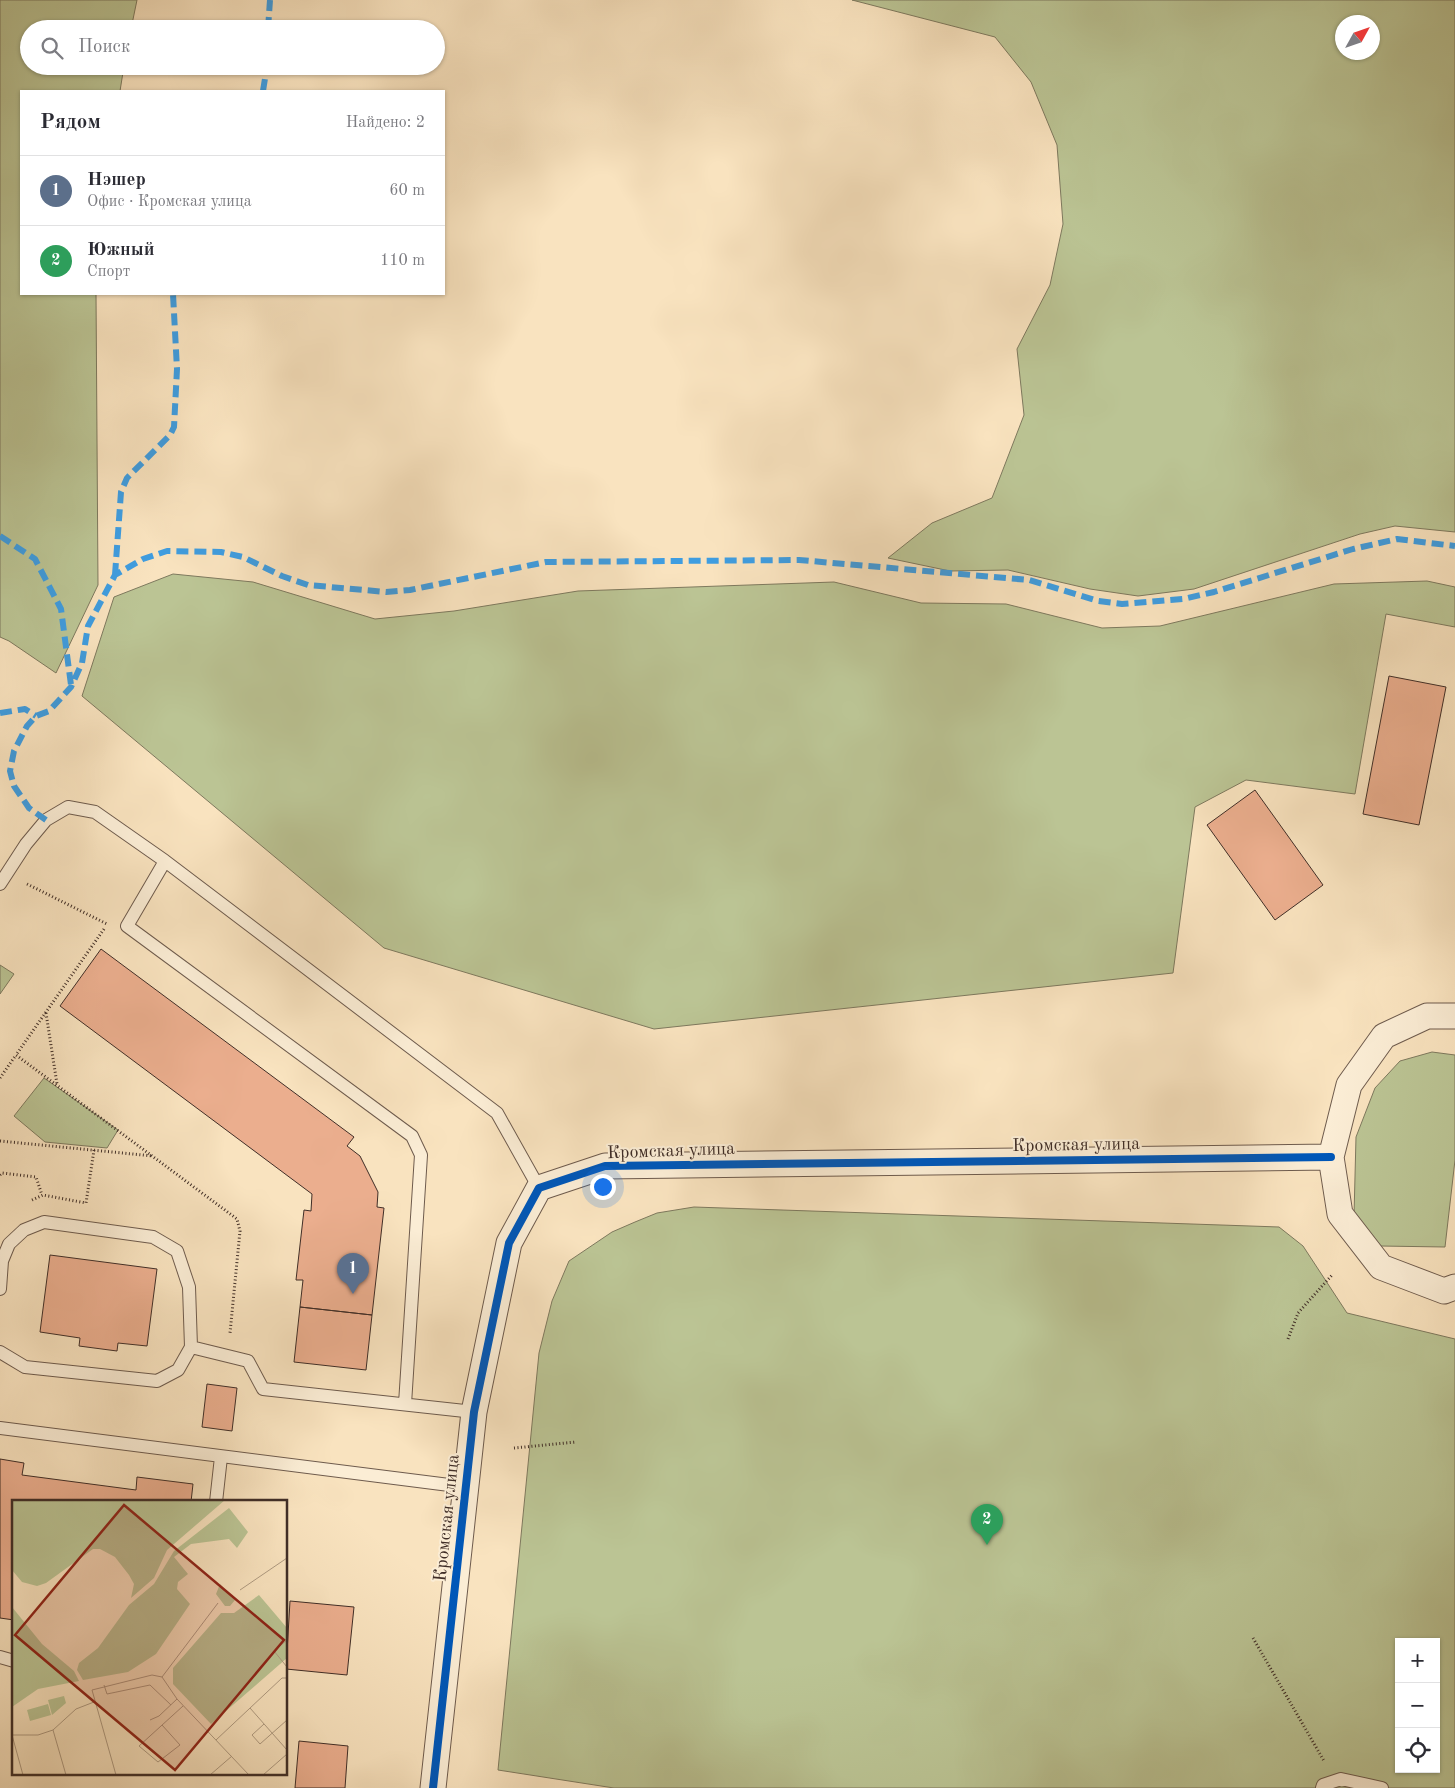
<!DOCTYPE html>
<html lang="ru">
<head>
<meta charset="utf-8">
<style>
  :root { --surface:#fff; --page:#f2f2f3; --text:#2b2b33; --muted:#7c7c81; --line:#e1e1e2; --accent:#ea580c }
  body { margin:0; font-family:"Old Standard TT",serif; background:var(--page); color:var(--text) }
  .controls { position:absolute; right:15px; bottom:15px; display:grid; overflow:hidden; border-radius:0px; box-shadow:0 1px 4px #0004 }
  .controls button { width:45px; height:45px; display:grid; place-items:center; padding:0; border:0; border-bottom:1px solid var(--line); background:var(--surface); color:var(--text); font:25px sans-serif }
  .compass { position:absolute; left:1335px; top:15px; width:45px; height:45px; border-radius:50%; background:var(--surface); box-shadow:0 1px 4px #0004; rotate:50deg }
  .you { position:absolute; left:602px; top:1186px; width:18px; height:18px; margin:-12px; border:4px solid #fff; border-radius:50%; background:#1a73e8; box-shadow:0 0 0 8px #1a73e833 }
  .badge { display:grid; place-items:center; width:32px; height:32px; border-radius:50%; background:var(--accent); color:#fff; font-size:16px; font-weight:700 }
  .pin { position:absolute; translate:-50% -41px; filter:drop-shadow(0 1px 2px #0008) }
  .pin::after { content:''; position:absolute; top:26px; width:18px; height:15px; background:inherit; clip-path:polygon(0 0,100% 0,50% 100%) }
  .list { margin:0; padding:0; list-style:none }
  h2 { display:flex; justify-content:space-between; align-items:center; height:65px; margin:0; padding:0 20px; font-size:21px }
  h2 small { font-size:16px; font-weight:400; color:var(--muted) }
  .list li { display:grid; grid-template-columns:32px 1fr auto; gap:15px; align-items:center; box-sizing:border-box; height:70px; padding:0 20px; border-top:1px solid var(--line) }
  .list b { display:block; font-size:19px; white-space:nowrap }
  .list p { margin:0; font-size:16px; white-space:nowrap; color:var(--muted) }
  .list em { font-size:16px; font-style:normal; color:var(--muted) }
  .icon { flex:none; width:28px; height:28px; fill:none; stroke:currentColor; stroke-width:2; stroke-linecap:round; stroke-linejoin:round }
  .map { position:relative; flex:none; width:1455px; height:1788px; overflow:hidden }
  .search { position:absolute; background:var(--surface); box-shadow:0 1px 4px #0004; left:20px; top:20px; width:425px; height:55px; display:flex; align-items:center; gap:12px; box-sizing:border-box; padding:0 18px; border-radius:28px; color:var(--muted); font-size:19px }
  .panel { position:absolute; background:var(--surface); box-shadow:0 1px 4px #0004; left:20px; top:90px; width:425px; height:205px; border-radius:0px }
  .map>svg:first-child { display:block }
  .green { fill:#bbc494; stroke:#7e795e; fill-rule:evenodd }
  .building { fill:#ebae8e; stroke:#402e27 }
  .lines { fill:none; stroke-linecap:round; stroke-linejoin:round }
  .lane-casing { stroke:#6e5b4d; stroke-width:14 }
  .street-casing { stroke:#6e5b4d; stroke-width:27 }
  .path { stroke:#402e27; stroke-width:3; stroke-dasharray:1 2.5; stroke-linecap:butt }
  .lane { stroke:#fbedd5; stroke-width:12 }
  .street { stroke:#fbedd5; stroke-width:25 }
  .quiet { stroke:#3f9de0; stroke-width:6; stroke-dasharray:12 6; stroke-linecap:butt }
  .cycleway-casing { stroke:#fbedd5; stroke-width:11 }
  .cycleway { stroke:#0057b8; stroke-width:8 }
  .labels { text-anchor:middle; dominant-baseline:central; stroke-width:4; stroke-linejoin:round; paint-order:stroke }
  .street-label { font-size:18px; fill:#402e27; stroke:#fbedd5 }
  .inset-road { fill:none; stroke:#af9b82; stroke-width:1 }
  .view { fill:#8f2418; fill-opacity:0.15; stroke:#8f2418; stroke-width:2.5 }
  .inset-edge { fill:none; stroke:#402e27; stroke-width:2.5 }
</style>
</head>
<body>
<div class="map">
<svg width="1455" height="1788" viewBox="0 0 1455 1788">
  <rect width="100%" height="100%" fill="#f9e3bf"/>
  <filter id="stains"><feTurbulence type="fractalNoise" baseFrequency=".004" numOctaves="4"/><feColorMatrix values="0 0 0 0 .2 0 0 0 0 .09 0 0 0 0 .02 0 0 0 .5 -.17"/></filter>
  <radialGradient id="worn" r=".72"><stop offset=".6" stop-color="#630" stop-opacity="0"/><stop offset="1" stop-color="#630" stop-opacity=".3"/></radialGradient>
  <path class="green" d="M0,0H137L131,29H29V66H124L120,91H21V294H96L98,585L56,673L9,641L0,637Z
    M852,0H1455V532L1395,526L1360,534L1194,589L1138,596L1090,589L1008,570L950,571L888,558L932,523L992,498L1024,415L1017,349L1050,285L1063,224L1057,145L1031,82L995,37ZM1372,22V52H1342V22Z
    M173,574L253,582L375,619L454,611L578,591L834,582L921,603L1006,604L1102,628L1160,626L1334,584L1427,581L1455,587V627L1386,614L1355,794L1246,780L1195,807L1173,973L654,1029L384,948L82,696L114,597Z
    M0,965L14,974L0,994Z
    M1432,1052L1455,1055V1160L1445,1247L1380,1246L1354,1216L1356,1137L1375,1088L1400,1061Z
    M44,1078L118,1130L107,1148L45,1142L14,1116Z
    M694,1207L1279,1227L1303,1246L1347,1313L1455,1339V1788H614L498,1770L539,1353L552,1301L569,1261L612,1232L635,1222L657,1213ZM1399,1642H1436V1769H1399Z"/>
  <path class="building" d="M1389,676L1446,687L1419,825L1363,814Z
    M1255,790L1323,885L1275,920L1207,825Z
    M101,949L354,1137L347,1146L360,1156L378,1192L377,1207L384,1208L372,1315L300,1307L303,1280H296L304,1210L311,1211L312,1194L60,1006Z
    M50,1255L157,1269L147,1346L118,1343L117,1351L79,1346L80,1338L40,1332Z
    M300,1307L372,1315L366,1370L294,1362Z
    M207,1384L237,1388L232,1431L202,1427Z
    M0,1459L24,1463L22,1475L136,1490L137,1477L193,1484L191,1502H14V1620L0,1618Z
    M290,1601L354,1607L347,1675L286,1669Z
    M299,1741L348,1746L345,1788H295Z"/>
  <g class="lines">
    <g class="lane-casing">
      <path id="lane" d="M165,861L127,926L412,1136L421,1155L405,1404
        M0,884L26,844L46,820L68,807L95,812L165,861L497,1113L539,1188
        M0,1289L2,1261L9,1244L24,1230L44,1222L153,1237L177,1251L189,1287L191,1347L178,1370L157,1381L25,1367L0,1352
        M191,1347L248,1361L263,1389L474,1412
        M0,1428L465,1487
        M216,1502L221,1457
        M0,1657L14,1661
        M1322,1788L1323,1785L1341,1779L1382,1788"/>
    </g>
    <g class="street-casing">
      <path id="street" d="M1455,1016H1427L1384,1036L1349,1085L1331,1157L1340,1214L1381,1267L1444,1291L1455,1287
        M433,1788L474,1412L509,1243L539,1188L605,1166L1331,1157"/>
    </g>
    <path class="path" d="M27,884L107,924
      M104,929L16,1055L237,1219L240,1231L230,1333
      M46,1013L57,1084
      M0,1078L16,1055
      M0,1141L153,1156
      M0,1175L2,1173L36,1177L42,1195
      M32,1200L43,1195L86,1203L94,1150
      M1288,1339L1298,1313L1332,1275
      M514,1448L576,1442
      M1253,1638L1324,1761"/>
    <use href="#lane" class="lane"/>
    <use href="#street" class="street"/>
    <path class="quiet" d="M268,29L270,0
      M263,91L267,66
      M0,536L35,559L61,609L71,685
      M115,575L121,492L127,478L170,435L174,427L177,369L173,294
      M0,713L25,709L36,716
      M46,820L29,808L14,786L10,771L14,751L27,726L36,716L49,711L71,687L82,663L88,626L115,575L143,559L167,551L221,552L243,557L282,576L308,585L386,592L410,590L546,562L799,560L1029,580L1098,601L1122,604L1183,599L1214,592L1353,549L1397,539L1455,546"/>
    <g class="cycleway-casing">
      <path id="cycleway" d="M433,1788L474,1412L509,1243L539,1188L605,1166L1331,1157"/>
    </g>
    <use href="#cycleway" class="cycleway"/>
  </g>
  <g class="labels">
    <g class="street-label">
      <text transform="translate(1076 1145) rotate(-1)">Кромская улица</text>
      <text transform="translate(671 1151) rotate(-2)">Кромская улица</text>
      <text transform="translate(447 1518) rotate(-84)">Кромская улица</text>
    </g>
  </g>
  <g transform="translate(12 1500)">
    <rect width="275" height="275" fill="#f9e3bf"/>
    <path d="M0,0H213L155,50L142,78L119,98L122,84L117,75L103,57L88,49H81L34,83L25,86L10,82L0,70ZM217,8L236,32L225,48L217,39L179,44L162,57L176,74L166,82L165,89L178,104L144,154L116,172L71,180L65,170L67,163L86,148L117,105L142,84L162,51ZM208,84L223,100L218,106H213L204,94ZM247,95L275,128V158L199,224L161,184V168L209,113H222ZM0,107L30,144L62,171L67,181L26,189L0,207ZM52,196L54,203L40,215L36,200ZM36,204L39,215L18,221L15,210Z" fill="#bbc494"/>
    <path class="inset-road" d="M228,90L275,58M206,103L150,177L165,199L237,275M275,140L262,151L275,167M92,185L95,194L138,185L159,205M238,208L275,250M138,220L147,216L165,199M252,224L240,235L248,244L275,220M150,225L168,245L146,262L127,246L171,206M41,230L54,275M204,240L270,178H275M11,275L0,235H26L41,230L64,209L82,202M104,275L80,190L140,175L150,177M198,275L220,256M251,275L275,254"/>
    <path class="view" d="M112,5L272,140L163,270L3,135Z"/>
    <rect width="275" height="275" class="inset-edge"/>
  </g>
  <rect width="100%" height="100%" filter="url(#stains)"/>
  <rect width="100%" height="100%" fill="url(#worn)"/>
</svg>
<div class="controls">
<button>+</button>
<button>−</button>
<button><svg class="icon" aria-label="locate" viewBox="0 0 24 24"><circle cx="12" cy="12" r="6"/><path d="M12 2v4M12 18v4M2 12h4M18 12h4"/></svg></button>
</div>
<svg class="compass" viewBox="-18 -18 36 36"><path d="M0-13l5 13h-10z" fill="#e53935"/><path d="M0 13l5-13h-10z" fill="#7c7c81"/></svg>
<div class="you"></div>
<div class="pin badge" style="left:353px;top:1294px;background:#5c6f8a">1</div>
<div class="pin badge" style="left:987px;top:1545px;background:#2e9e5b">2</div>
<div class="search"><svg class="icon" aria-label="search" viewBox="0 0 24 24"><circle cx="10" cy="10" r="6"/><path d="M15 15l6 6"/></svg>Поиск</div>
<section class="panel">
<h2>Рядом<small>Найдено: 2</small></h2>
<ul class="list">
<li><span class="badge" style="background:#5c6f8a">1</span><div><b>Нэшер</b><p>Офис · Кромская улица</p></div><em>60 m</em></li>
<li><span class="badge" style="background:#2e9e5b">2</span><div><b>Южный</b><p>Спорт</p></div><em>110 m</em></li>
</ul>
</section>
</div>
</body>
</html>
